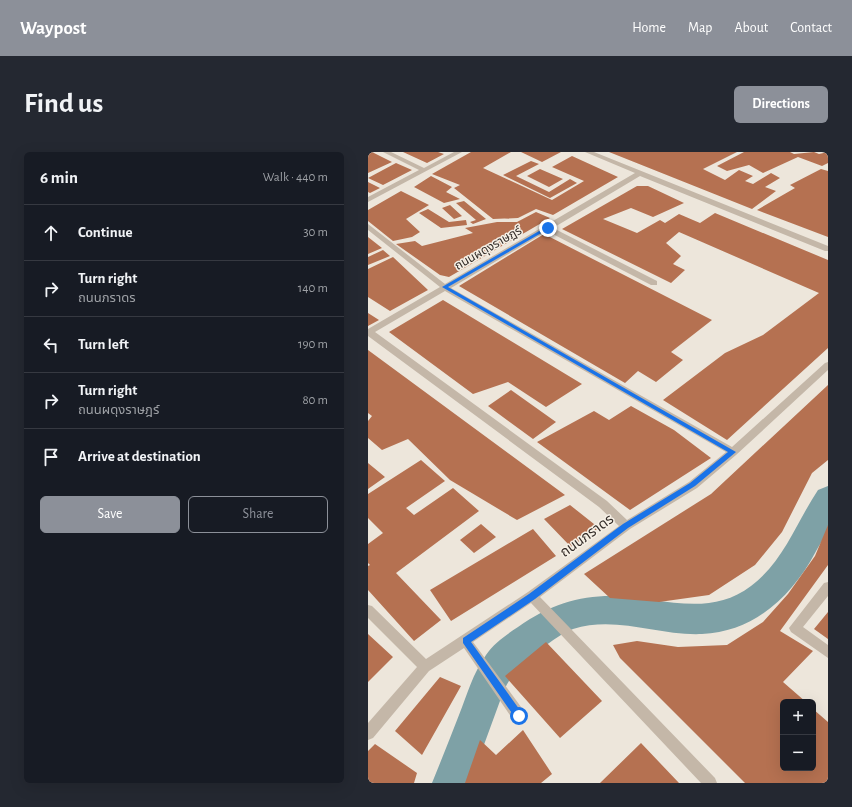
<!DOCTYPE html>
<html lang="en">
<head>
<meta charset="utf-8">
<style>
  :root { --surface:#171b24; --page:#242831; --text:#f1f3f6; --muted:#9ea1a6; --line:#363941; --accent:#8c9099 }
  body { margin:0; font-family:"Alegreya Sans","Noto Sans Thai",sans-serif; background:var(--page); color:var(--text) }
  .controls { position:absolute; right:12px; bottom:12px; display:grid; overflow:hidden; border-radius:6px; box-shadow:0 4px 16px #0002 }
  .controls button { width:36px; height:36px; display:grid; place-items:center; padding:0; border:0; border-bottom:1px solid var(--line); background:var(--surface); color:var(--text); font:20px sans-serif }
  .stop { position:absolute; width:12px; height:12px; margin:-9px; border:3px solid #1a73e8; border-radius:50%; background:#fff }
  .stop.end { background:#1a73e8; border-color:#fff; box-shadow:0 1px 4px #0008 }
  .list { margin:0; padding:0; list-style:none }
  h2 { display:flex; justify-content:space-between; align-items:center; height:52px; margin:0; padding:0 16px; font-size:17px }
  h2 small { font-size:13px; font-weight:400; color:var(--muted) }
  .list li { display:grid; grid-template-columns:26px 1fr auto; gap:12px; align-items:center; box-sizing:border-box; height:56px; padding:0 16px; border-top:1px solid var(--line) }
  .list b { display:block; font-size:15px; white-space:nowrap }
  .list p { margin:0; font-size:13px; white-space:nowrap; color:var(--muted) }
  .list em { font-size:13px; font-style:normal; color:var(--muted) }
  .actions { display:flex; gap:8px; padding:12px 16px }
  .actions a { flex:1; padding:9px 0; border:1px solid var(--accent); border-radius:6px; text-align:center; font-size:14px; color:var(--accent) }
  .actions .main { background:var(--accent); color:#fff }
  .icon { flex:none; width:22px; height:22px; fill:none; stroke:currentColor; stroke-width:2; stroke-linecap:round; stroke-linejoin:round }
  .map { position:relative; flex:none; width:460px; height:631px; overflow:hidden; border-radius:6px }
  header { display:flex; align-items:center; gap:24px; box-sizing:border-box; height:56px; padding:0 20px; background:var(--accent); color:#fff }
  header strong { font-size:19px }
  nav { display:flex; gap:22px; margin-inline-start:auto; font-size:14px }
  .intro { display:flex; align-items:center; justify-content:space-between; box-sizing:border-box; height:96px; padding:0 24px }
  h1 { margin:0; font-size:28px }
  .button { padding:10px 18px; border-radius:6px; background:var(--accent); color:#fff; font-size:14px; font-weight:700 }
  main { display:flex; gap:24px; padding:0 24px }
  aside { flex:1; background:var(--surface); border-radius:6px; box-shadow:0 4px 16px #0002 }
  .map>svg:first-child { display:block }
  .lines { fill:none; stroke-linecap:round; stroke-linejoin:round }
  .river { fill:#7ea1a6; fill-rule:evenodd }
  .building { fill:#b57151 }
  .minor { fill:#c4b7a8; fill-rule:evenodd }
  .route { fill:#1a73e8 }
  .labels { text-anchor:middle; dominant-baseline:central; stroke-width:3; stroke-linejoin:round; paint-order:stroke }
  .far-street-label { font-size:12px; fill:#322b27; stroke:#f6f0e6 }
  .street-label { font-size:14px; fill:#322b27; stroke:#f6f0e6 }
</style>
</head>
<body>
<header>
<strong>Waypost</strong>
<nav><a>Home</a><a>Map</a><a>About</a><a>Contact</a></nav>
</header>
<div class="intro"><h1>Find us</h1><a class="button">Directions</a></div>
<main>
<aside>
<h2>6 min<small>Walk · 440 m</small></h2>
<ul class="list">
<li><svg class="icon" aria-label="ahead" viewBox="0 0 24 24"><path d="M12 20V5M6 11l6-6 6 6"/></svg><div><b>Continue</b></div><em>30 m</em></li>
<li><svg class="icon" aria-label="right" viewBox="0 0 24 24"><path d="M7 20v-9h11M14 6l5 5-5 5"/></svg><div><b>Turn right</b><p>ถนนภราดร</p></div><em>140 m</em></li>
<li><svg class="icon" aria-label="left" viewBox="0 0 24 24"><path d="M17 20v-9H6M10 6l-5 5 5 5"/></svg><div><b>Turn left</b></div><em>190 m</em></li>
<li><svg class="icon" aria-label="right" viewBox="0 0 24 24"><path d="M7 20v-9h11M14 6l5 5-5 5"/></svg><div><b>Turn right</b><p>ถนนผดุงราษฎร์</p></div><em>80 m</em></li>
<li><svg class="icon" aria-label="arrive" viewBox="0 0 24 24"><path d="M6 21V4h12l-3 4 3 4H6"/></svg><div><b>Arrive at destination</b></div></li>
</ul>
<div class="actions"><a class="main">Save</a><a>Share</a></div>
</aside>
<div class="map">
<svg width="460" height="631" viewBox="0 0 460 631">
  <rect width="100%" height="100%" fill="#ede6db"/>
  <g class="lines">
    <path class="river" d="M460,334C460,347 460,361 460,374C459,383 451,393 447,401C424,444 386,480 334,482C291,484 248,463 205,477C194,481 184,489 174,496C158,508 145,519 136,538L102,631H64C73,609 82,586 91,563C99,543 105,521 118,503C126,491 138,483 150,475C194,444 232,439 285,448C320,453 353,457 383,434C416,409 428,371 450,338Z"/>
  </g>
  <path class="building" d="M0,0H4L24,10L0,21Z
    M35,0H70L76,2L59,11Z
    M103,0H143L115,16L184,48L216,29L184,15L204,4L250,25L185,63L168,57L150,66L125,67L86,36L92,33L64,22Z
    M153,0H193L174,10Z
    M241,0H369L335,17L357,28L371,18L385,24L377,29L385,32L403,21L412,26L397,35L408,39L384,57Z
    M376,0H422L426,2L446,0L451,2L460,0V11L454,14L430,5L395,21L381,13L359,19L349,14Z
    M163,9L171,12L148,24L181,40L202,27L209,31L182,46L135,23Z
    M28,11L44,18L15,33L0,26Z
    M172,17L195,27L181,35L159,24Z
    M453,17L460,19V85L389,58L427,36L422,33Z
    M63,24L84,35L78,40L92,47L76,51L46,35Z
    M0,30L12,36L2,41L0,40Z
    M269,34H280L316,51L285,65L263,56L235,67L269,81L292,68L297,71L311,62L332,71L347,61L460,108V196L359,288L295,248L357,201L395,183L451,141L311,80L298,91L313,104L305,112L317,118L303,131L194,77Z
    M33,39L61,53L38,67L52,80L44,85L25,89L0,69V58Z
    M96,49L118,67L105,72L102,70L108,68L88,51Z
    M82,53L94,64L86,67L74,56Z
    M60,57L81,70L98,68L99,73L73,76L51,61Z
    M168,60L182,66L81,125L72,123L28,92L47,89L54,94L105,81L97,76L129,70H149Z
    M176,82L344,168L303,200L315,208L288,230L270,219L257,231L91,134Z
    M0,85L14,96L0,102Z
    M15,98L22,104L0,113V105Z
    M25,105L60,138L22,159L0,145V117Z
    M75,148L214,232L178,255L140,230L105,242L21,180Z
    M0,161L11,168L0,174Z
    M0,198L197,343L149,368L82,328L40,287L14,298L0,286V269L4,264L0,261Z
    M460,233V308L444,321L414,380L387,413L341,443L291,450L242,446L216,422L343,342Z
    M143,238L188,270L165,287L120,254Z
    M263,254L306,278L343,306L262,358L169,290L226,259L241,268Z
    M53,308L77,329L38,356L46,363L85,336L111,359L28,421L73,468L46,489L0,438V414L2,413L0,411V392L15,381L0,366V342Z
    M0,311L17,325L0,337Z
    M202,353L231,376L203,395L176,367Z
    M113,372L128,385L106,401L92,388Z
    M460,373V413L412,479L445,499L415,530L438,550H415V616H445V557L460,570V631H377L252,506L245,493L269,489L310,495L359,493L395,470L420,442L447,404Z
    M165,377L188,404L83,469L62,438Z
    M460,460V487L446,477Z
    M0,482L25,505L0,530Z
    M178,490L234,549L192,586L137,524Z
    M72,525L93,534L54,603L27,579Z
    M155,578L184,622L173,631H97L112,588L128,603Z
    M273,591L311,631H232Z
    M7,592L49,621L46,631H0V599Z"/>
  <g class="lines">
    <path class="minor" d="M15,0H23L56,16L86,0H94L0,50V45L51,18Z
      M217,0H226L460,94V99H457L272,24L185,76L289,129V133H283L179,79L83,136L364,295L457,211L460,210V218L368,303L329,336L262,377L172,445L347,626L349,631H333L163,451L105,490L156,559L157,564L156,569L151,570L146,569L96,496L61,519L5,586L0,588V571L49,515L0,466V453L4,454L58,507L160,440L251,374L231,355L0,184V177L72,135L0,78V72L77,132L267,21ZM77,139L358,300L321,330L259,368L239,349L7,180Z
      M460,430V444L435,475L460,493V506L423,480L421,476L456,431Z"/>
  </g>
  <path class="route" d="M178,75L182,76L80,135L368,300L327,334L260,376L167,447L103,490L154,561L155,564L151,568L148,567L95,491V486L161,442L255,372L322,331L360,300L74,135Z"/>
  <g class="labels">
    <g class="far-street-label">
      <text transform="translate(120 96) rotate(-30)">ถนนผดุงราษฎร์</text>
    </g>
    <g class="street-label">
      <text transform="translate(219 384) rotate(-36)">ถนนภราดร</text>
    </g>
  </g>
</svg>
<div class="controls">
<button>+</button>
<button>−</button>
</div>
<div class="stop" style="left:151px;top:564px"></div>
<div class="stop end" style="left:180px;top:76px"></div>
</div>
</main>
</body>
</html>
